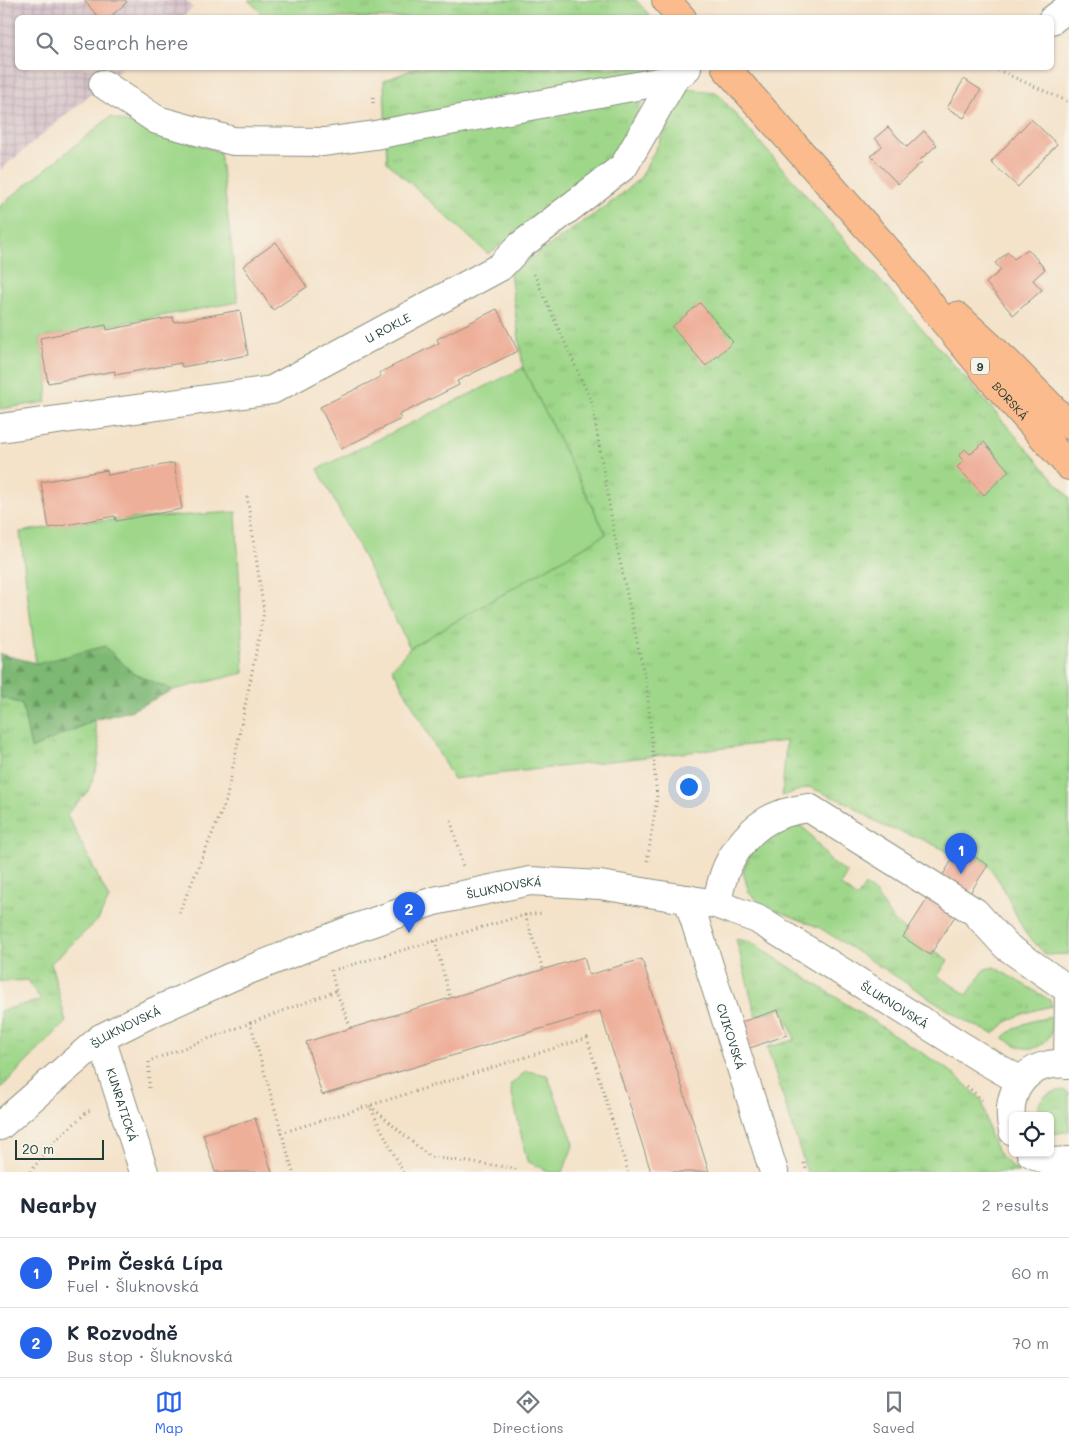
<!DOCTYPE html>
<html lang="en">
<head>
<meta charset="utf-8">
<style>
  :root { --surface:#fff; --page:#f2f2f3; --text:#1f2937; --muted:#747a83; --line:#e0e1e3; --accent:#2563eb }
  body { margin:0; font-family:Mali,sans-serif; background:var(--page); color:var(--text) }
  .controls { position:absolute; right:15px; bottom:15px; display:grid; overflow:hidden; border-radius:8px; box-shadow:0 1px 4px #0004 }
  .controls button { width:45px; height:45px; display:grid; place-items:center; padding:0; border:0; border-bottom:1px solid var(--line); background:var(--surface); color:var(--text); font:25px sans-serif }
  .scale { position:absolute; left:15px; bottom:12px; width:89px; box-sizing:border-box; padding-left:5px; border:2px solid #1f3d34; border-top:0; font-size:14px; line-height:18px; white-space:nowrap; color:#1f3d34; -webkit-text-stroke:4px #f7f3e8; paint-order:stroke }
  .you { position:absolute; left:688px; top:786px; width:18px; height:18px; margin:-12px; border:4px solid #fff; border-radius:50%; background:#1a73e8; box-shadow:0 0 0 8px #1a73e833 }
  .badge { display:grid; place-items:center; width:32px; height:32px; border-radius:50%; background:var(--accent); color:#fff; font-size:16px; font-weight:700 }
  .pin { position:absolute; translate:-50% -41px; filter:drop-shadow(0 1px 2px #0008) }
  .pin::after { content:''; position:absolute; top:26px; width:18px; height:15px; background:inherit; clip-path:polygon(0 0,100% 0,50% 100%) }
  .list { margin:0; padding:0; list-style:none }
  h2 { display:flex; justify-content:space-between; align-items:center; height:65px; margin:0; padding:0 20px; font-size:21px }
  h2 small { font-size:16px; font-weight:400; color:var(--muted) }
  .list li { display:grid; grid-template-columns:32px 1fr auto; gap:15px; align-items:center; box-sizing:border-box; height:70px; padding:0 20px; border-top:1px solid var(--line) }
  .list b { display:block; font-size:19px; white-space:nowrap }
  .list p { margin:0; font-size:16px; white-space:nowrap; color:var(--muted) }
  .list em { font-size:16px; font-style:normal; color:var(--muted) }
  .icon { flex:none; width:28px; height:28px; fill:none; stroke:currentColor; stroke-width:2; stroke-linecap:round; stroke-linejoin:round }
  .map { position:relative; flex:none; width:1069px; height:1172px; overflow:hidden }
  .search { position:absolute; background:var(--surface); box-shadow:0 1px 4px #0004; left:15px; right:15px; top:15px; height:55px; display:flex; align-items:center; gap:12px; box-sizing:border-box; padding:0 18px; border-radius:8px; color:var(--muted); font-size:19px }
  .sheet { height:205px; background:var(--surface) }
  nav { display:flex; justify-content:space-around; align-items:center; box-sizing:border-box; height:70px; border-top:1px solid var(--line); background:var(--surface); font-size:14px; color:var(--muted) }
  nav a { display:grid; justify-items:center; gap:2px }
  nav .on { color:var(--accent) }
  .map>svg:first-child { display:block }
  .industrial { fill:url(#industrial-grid) }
  .grass { fill:url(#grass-tufts); stroke:#5e8a5e }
  .forest { fill:url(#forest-firs); stroke:#4e7a54 }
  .green { fill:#9ed789; stroke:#5e8a5e }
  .building { fill:#eeaf99 }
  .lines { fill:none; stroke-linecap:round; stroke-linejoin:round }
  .minor-casing { stroke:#8a907e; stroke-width:30 }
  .major-casing { stroke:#8a907e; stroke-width:30 }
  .path { stroke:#8a907e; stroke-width:3; stroke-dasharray:1 4; stroke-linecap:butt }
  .minor { stroke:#fff; stroke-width:28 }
  .major { stroke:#fbbb8c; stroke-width:28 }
  .labels { text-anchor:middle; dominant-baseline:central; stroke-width:4.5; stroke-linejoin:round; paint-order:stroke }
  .shield { fill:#f7f3e8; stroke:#60746a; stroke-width:1 }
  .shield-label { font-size:11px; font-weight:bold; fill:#1f3d34 }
  .street-label { font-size:12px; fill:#1f3d34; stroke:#f7f3e8 }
</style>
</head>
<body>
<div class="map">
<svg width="1069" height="1172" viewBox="0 0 1069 1172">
  <defs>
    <pattern id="industrial-grid" width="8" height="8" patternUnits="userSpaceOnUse" patternTransform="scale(1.25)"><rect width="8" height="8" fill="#d2bdc6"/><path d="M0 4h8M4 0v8" fill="none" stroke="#aa9ba2"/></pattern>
    <pattern id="grass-tufts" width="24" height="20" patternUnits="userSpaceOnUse" patternTransform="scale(1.25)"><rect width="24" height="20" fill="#9ed789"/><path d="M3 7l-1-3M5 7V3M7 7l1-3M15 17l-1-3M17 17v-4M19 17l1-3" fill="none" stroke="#88b977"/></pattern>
    <pattern id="forest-firs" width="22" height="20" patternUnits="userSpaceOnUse" patternTransform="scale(1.25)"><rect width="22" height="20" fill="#7eb875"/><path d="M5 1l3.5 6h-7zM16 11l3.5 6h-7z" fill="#679761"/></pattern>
  </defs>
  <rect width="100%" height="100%" fill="#f7f3e8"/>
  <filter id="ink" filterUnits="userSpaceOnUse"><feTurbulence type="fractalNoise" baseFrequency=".02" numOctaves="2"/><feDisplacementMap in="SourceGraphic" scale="10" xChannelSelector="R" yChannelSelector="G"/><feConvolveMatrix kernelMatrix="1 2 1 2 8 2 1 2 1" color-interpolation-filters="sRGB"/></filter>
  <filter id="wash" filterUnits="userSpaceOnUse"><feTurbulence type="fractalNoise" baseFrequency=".0096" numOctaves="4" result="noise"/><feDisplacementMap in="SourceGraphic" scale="20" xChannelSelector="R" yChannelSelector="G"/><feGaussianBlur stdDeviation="1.12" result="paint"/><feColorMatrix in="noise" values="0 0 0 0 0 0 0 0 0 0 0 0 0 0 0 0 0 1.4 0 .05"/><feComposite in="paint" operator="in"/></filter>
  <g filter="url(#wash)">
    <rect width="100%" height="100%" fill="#f4e2c9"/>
    <path class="industrial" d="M0,0H186L193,8L182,17L18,18V68H122L0,170Z"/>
    <path class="grass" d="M248,0H636L651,17L266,18Z
      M416,68H656L635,118L607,163L541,217L488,254L387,162L384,81Z
      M687,89L716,92L1069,497V954L1046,955L1025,933L1001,884L988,865L961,848L955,855L924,840L883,826L849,804L809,787L782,796L786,741L453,779L392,668L410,648L606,534L523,368L510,273L616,199L641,177Z
      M0,697L22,704L72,731L94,720L100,749L96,770L88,791L67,814L109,899L98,920L51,963L66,1022L0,1089V1011L41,1000L28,980L0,982Z
      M801,826L809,833L831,862L847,873L840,885L857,898L865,885L876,894L892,919L907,931L903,937L930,954L934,950L948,960L938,976L967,995L985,969L994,967L1050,1000L1052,1006C1030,1011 1009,1016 994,1034L967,1022L820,928L761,904L749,893L743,871L751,852L763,838L781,827Z
      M736,939L751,942L953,1073L982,1100L990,1136L1001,1157L1019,1172H807L767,1047L795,1040L783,1008L756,1016Z
      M1054,1017C1055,1032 1044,1052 1025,1048C1017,1047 1010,1041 1003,1038C1018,1024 1034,1019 1054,1017Z
      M1063,1090L1069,1093V1131L1055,1134L1050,1132V1116H1037C1037,1098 1047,1092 1063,1090Z"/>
    <path class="forest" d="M105,646L133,673L173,690L130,711L94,720L31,749L22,704L0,697V654L36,663Z"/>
    <path class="green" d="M110,117L220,152L238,302L40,338L48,383L46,402L0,409V206Z
      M523,368L606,534L410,648L318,469Z
      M236,512L244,673L173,690L133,673L105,646L36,664L20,532L82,522Z
      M526,1071L547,1075L574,1143L563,1172H549L527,1161L510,1085Z"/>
    <g id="blocks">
      <path class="building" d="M84,0H125L127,2L109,18H99Z
        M964,79L981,90L964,118L947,108Z
        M1031,119L1057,144L1018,187L991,162Z
        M888,127L907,147L924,131L937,145L920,160L922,162L898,184L871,156L882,146L875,138Z
        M276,242L307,287L273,310L243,266Z
        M1028,249L1045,269L1033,280L1042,290L1013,315L986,283L1001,270L995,263L1008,252L1014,259Z
        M700,303L733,342L706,366L672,327Z
        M497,309L518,351L457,381L459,385L399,415L401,419L341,449L320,407L380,377L379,373L439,343L437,339Z
        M240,310L248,355L182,367L181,363L115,375V371L48,383L40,338L106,325L107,330L173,317L174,322Z
        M984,442L1009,471L984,495L957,467L964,461L959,456L965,449L970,454Z
        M174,463L182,509L116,521L115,516L49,528L41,482L107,470L108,475Z
        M960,848L988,865L930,955L903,937Z
        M584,957L589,975L642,959L709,1172H651L600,1011L322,1095L306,1042Z
        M778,1010L787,1035L750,1048L741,1022Z
        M255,1118L272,1172H215L203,1134Z"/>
    </g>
  </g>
  <g filter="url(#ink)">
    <use href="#blocks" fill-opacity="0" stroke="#8a907e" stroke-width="1"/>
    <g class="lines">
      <g class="minor-casing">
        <g id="minor">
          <path d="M1052,20L1069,7"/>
          <path d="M103,84L157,120L233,141L324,142L375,135L674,79"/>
          <path id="s1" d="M0,428L272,390L500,267L520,246L624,166L674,79L687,68"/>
          <path id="s2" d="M688,899L774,1172"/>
          <path d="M716,904C720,891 722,875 729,863C747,829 771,812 809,808L975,912L1006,946L1069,990"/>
          <path id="s3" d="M101,1038L144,1172"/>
          <path d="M1068,1064L1069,990"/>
          <path id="s4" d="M0,1126L101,1038L147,1015L231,977L353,929L434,901L530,881L600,885L716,904L757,919L984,1060L1021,1081"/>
          <path d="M1013,1131C1003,1090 1027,1060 1069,1064"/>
          <path d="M1031,1153L1050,1162L1069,1161"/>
        </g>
      </g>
      <g class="major-casing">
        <g id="major">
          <path d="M666,0L682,18"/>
          <path id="s5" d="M726,68L898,262L937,313L995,383L1069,466"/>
          <path d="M957,316L1007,362L1069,425"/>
        </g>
      </g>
      <path class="path" d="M993,68L1069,102
        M373,97V106
        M534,274L592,403L615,538L647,688L657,798L647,863
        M451,821L463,867
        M179,913L226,801L264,612L247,496
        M525,915L543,969
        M435,941L450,998
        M337,969L525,915L543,913
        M331,970L336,991
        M250,1022L293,1172
        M967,1086L982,1100
        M149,1088V1061L336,991L351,1028
        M370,1106L430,1157L514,1168L519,1172
        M371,1109L403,1172
        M281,1133L587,1038L628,1172
        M804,1163L807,1172
        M30,1172L53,1143L88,1111L93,1110"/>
      <use href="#minor" class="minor"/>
      <use href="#major" class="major"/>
    </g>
  </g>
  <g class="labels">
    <rect class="shield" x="971" y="357.5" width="18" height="17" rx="4"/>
    <g class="shield-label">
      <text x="980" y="366">9</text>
    </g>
    <g class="street-label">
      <text stroke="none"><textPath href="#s1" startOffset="406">U ROKLE</textPath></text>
      <text stroke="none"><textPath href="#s5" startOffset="438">BORSKÁ</textPath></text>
      <text stroke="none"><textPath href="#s4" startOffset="566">ŠLUKNOVSKÁ</textPath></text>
      <text stroke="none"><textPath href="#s4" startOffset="986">ŠLUKNOVSKÁ</textPath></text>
      <text stroke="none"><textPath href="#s4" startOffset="161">ŠLUKNOVSKÁ</textPath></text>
      <text stroke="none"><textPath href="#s2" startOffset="144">CVIKOVSKÁ</textPath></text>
      <text stroke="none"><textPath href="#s3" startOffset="70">KUNRATICKÁ</textPath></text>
    </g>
  </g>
</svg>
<div class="controls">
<button><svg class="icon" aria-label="locate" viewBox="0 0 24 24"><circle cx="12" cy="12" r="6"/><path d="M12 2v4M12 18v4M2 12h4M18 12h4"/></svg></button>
</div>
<div class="scale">20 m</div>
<div class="you"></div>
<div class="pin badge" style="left:961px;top:874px">1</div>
<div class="pin badge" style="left:409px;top:933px">2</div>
<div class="search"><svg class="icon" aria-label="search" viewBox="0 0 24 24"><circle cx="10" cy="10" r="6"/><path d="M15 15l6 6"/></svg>Search here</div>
</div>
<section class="sheet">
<h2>Nearby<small>2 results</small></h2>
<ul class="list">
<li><span class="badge">1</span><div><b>Prim Česká Lípa</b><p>Fuel · Šluknovská</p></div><em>60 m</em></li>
<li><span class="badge">2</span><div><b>K Rozvodně</b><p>Bus stop · Šluknovská</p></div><em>70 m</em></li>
</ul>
</section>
<nav>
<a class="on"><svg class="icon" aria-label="map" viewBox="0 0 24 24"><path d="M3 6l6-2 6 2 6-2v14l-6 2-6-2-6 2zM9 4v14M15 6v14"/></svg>Map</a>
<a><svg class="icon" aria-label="directions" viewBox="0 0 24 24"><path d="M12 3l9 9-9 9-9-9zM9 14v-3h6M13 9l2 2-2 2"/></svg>Directions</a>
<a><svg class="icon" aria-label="saved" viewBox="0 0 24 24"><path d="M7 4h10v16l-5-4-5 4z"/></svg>Saved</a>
</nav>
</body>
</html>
